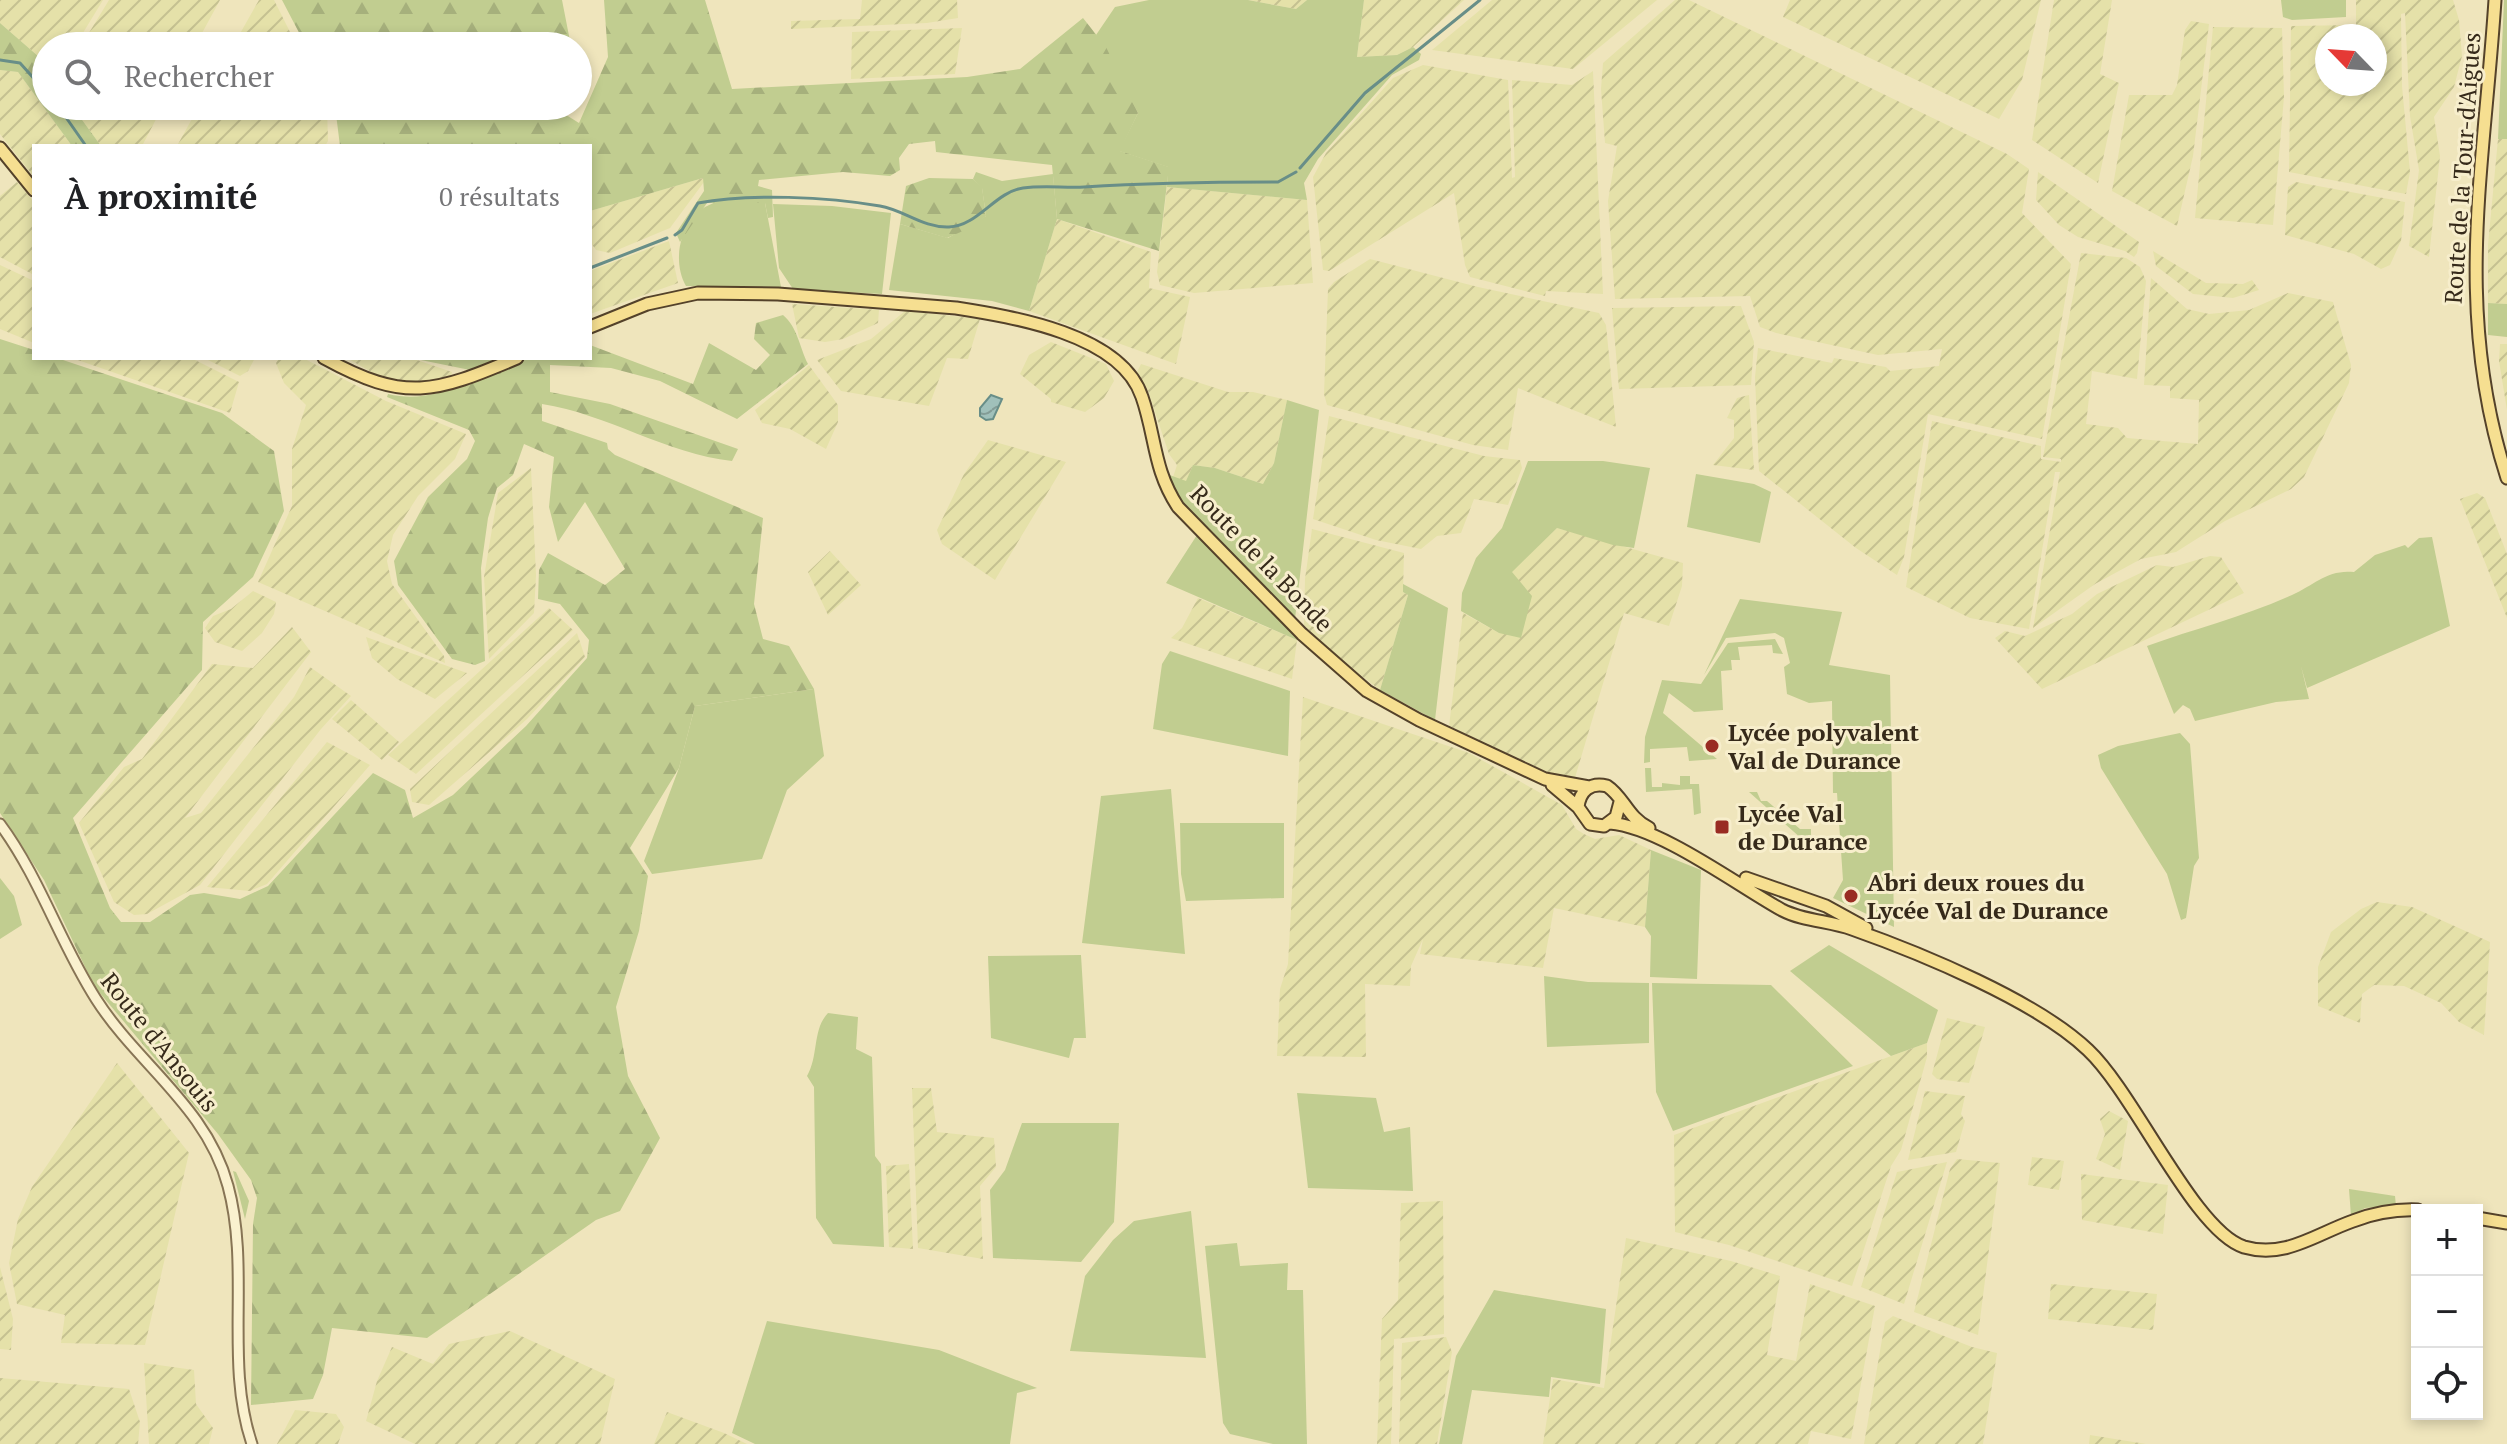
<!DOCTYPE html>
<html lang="fr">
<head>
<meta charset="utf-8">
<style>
  :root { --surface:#fff; --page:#f6f6f6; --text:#202124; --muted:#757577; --line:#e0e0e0 }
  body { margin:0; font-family:"PT Serif",serif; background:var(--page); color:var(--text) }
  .controls { position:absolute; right:24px; bottom:24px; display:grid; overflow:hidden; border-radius:0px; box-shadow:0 4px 12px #0003 }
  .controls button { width:72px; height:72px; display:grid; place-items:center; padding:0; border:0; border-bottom:2px solid var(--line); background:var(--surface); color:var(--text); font:40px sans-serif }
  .compass { position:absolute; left:2315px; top:24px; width:72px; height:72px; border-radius:50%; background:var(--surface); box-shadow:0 4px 12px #0003; rotate:295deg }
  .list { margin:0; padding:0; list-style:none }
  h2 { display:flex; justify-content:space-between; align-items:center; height:104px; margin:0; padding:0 32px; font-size:34px }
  h2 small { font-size:26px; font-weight:400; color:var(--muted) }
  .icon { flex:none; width:44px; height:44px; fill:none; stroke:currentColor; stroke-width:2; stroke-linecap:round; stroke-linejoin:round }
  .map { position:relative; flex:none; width:2507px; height:1444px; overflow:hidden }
  .search { position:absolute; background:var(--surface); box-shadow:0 4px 12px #0003; left:32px; top:32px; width:560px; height:88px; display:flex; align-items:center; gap:20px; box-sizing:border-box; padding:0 28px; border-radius:44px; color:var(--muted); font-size:30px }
  .panel { position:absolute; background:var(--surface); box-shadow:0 4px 12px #0003; left:32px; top:144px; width:560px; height:216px; border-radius:0px }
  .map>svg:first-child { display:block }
  .farmland { fill:url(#farmland-furrows); fill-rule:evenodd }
  .grass { fill:#c1cd90 }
  .forest { fill:url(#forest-firs) }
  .water { fill:url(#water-waves); stroke:#688e88; stroke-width:2 }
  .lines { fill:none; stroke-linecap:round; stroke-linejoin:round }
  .stream { stroke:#688e88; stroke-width:3 }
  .minor-casing { stroke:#877455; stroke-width:13 }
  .major-casing { stroke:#54422a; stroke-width:15 }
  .minor { stroke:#faf1cf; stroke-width:9 }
  .major { stroke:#f6df91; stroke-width:11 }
  .poi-dot { fill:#992c22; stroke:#f7eecc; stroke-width:3 }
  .labels { text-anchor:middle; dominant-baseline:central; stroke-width:6; stroke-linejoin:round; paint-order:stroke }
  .street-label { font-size:24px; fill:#362a1a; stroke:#f7eecc }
  .poi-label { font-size:24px; font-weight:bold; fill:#362a1a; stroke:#f7eecc; text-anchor:start }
</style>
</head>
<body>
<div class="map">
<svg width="2507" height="1444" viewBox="0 0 2507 1444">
  <defs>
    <pattern id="farmland-furrows" width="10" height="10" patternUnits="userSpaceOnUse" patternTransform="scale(2)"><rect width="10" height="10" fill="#e5e1a9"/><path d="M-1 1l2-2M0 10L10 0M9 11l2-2" fill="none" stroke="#c5c191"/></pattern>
    <pattern id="forest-firs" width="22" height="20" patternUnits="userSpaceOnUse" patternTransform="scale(2)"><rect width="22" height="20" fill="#c1cd90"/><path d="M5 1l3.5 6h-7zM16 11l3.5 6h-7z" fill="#a6b07c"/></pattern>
    <pattern id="water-waves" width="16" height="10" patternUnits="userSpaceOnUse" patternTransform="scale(2)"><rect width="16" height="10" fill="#a0c0ba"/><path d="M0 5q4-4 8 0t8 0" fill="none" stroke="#839c96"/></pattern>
  </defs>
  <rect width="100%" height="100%" fill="#efe5bc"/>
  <path class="farmland" d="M0,0H103L75,46H46V63L0,23Z
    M109,0H220L195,46H81Z
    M259,0H274L297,46H233Z
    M862,0H957L958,18L927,23L791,29V21L860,19Z
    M1249,0H1307L1296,9Z
    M1364,0H1464L1413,47L1397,55L1357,57Z
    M1492,0H1657L1573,69L1432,50Z
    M1675,0H1689L2007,154L2029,169L2022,213L2071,264L2042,439L1928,414L1904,557L1897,575L1856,548L1759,471L1755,377L1758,348L1832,363L1834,358L1886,367L1890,371L1939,366L1942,349L1878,355L1776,333L1760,327L1750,296L1615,299L1608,201L1617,146L1605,143L1601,89L1603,63Z
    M1790,0H2041L2022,80L1999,119L1783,17Z
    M2054,0H2112L2100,74L2119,83L2098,183L2032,140Z
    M2356,0H2453L2459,20L2462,56L2454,87L2434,117L2440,156L2429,257L2409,246L2419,170L2410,116L2405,13L2401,14L2402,86L2410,172L2406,194L2289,172L2291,26L2356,25ZM2327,36H2375V84H2327Z
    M2191,21L2209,24L2193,156L2177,226L2112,191L2129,95H2172L2177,85L2185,30Z
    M2213,27L2282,28L2284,97L2273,225L2195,218Z
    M962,28L955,74L851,79L852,32Z
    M1423,65L1508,80L1512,178L1515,177L1512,80L1572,85L1593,71L1603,294L1546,291L1545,296L1470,277L1465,265L1454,193L1329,271L1323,270L1313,177L1326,153L1393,78Z
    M0,70L18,72L72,146H34V177L0,134Z
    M72,106H163L142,146H101Z
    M199,106H327L328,141L325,146H177Z
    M2498,139H2507V304L2488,303V245Z
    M2038,172L2139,242L2137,253L2134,257L2125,251L2078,237L2059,225L2036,200Z
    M703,178L704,182L670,228L610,253L596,250L591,243L590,211Z
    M17,182L34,202V275L0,257V196Z
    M2296,182L2405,202L2401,241L2390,265L2381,269L2354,254L2285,235L2288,187Z
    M1167,187L1307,200L1313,283L1194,293L1160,285L1157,272Z
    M1057,219L1151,252L1149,288L1190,297L1176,364L1029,311Z
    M669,241L678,283L590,314V271Z
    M2153,251L2206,283L2243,284L2252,280L2259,290L2233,298L2193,294L2156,266Z
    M2081,253L2126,258L2140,267L2146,281L2137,379L2092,371L2086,424L2118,428L2127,438L2198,444L2199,400L2170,398V386L2144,385L2151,278L2187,309L2209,314L2249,310L2288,293L2333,302L2351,365L2349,383L2304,477L2291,489L2225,521L2176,552L2141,559L2095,584L2033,628L2060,472H2055L2029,629L1970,618L1906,587L1932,421L2041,446V459L2061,462V459L2043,457Z
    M1370,259L1478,287L1599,313L1606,325L1616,427L1518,388L1508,450L1473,445L1327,405L1324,394L1328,289L1334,282Z
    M0,265L34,281V343L0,329Z
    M792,304L879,310L878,323L843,339L825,342L799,338Z
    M1741,306L1754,342L1751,385L1619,389L1612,308Z
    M905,311L980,319L968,359L947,358L929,406L841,391L817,360L871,339Z
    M1051,342L1106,364L1114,381L1104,398L1085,412L1051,402V399L1020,374L1029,355Z
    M2500,344H2507V410L2499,361Z
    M72,358H191L239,382L230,413Z
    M204,358H255L248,371L240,376Z
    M279,358H303L386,401L466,434L455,459L418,496L393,535L387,561L392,584L444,656L445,663L258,582L292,506V449L306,405L284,383L276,363Z
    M347,358H411L452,372L451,376L430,382L396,381L378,376Z
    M1141,364L1228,392H1253L1287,400L1274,463L1263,484L1215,468L1193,465L1186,482L1173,477L1177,465L1169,454L1147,388L1136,374Z
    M809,365L838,405V422L826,449L790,429L762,423L755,410Z
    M1749,395L1754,470L1713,465L1734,438V420L1727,418L1737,398Z
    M1329,416L1484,456L1520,460L1522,468L1508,505L1474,499L1461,533L1437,536L1421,549L1376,540L1313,519Z
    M988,440L1066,462L995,580L942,544L937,530L964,474Z
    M531,468L536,575L534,613L489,659L484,577L498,493Z
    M2477,493L2485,498L2507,554V618L2460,499Z
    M1557,528L1683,563L1682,586L1669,626L1624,613L1574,781L1558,777L1449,726L1463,613L1499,633L1511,572Z
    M1312,529L1404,553L1403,592L1408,595L1380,690L1338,658L1304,625L1305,579Z
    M830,551L861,585L828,615L808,572Z
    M2210,556L2221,557L2244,593L2042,689L1995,638L2005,631L2025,636L2072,614L2097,594L2157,565L2173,567Z
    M253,591L276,602L274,614L262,633L242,651L215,642L205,628L213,616L231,609Z
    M1198,598L1297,640L1292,679L1171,638L1182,628Z
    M549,608L573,630L416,774L388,755Z
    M292,627L311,652L185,818L201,813L294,697L310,667L351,696L321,729L200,885L147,914L134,915L114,902L79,823L124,767L142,759L212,664L253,668Z
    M577,633L585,657L527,719L429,805L412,802L410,789Z
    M366,637L467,673L435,699L397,679L372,658Z
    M1303,697L1469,753L1562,805L1576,829L1584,834L1595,839L1619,835L1651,850L1645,927L1554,908L1543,968L1420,954L1423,939L1411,966L1410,986L1365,984L1366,1057L1277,1056L1280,989L1288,964Z
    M351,700L399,742L382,760L332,719Z
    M327,742L370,765L267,884L250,891L207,887Z
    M2377,902L2412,907L2490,942L2484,1035L2459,1022L2441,1003L2404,986L2374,985L2362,994L2360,1023L2318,1006V967L2331,932L2361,909Z
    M1947,1018L1985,1027L1969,1083L1937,1079L1932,1074Z
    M1927,1043V1057L1901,1150L1891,1166L1852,1286L1729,1245L1675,1232L1674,1135Z
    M117,1063L189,1153L145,1345L61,1343L65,1315L17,1304L9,1263L18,1219L32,1187Z
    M912,1088H931L937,1132L994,1138L996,1167L980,1186L983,1259L918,1248Z
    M1925,1091L1965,1096L1961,1114L1965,1121L1956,1152L1908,1160Z
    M2109,1111L2128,1121L2120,1170L2096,1159L2105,1134L2100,1119Z
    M2032,1157L2064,1161L2059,1190L2028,1185Z
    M1957,1159L2000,1163L1978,1335L1914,1312L1950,1169Z
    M1947,1162L1904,1304L1861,1287L1897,1172Z
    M909,1164L913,1249L889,1247L886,1166Z
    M2081,1174L2168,1185L2163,1234L2082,1220Z
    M1443,1201L1444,1334L1394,1339L1391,1444H1377L1382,1319L1398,1300L1401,1203Z
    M1626,1238L1731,1261L1780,1276L1767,1355L1796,1361L1810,1284L1875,1306L1851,1439L1811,1431L1808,1444H1543L1553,1379L1604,1388Z
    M0,1267L13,1319L11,1350L0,1349Z
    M2051,1284L2157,1294L2153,1330L2048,1319Z
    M1893,1316L1972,1347L1997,1353L1983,1444H1864L1885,1322Z
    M510,1331L615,1379L600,1444H415L366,1421L377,1381L392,1347L433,1364L449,1344Z
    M1446,1337L1452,1352L1437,1444H1399L1402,1343Z
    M144,1363L194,1370L196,1404L213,1428L209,1444H149Z
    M0,1378L129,1389L140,1422L138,1444H0Z
    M295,1410L336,1414L344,1427L338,1444H277Z
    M667,1412L724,1433L747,1444H654Z
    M2090,1435L2146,1444H2089Z"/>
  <path class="grass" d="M1149,0H1248L1296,9L1307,0H1364L1357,57L1397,55L1413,47L1421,54L1419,60L1392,75L1318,159L1304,183L1307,200L1167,187L1168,167L1119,151L1138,113L1096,35L1115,7Z
    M2281,0H2346V17L2292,20L2283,17Z
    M2504,0H2507V139H2498Z
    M976,172L1002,181L1053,174L1057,219L1029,311L992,301L889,290L900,224L948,238L986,216L982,188L973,179Z
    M723,201L765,203L781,287L686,286C668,254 686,205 723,201Z
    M773,204L832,206L891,213L882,294L793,289L779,268Z
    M2488,303L2507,304V337L2488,335Z
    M1287,400L1319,410L1295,619L1180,503L1164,473L1186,481L1193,465L1215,468L1263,484L1274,463Z
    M1528,461H1603L1650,468L1634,548L1613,545L1557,528L1512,572L1532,596L1521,638L1499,633L1461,611L1462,593L1476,558L1502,528Z
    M1696,474L1754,484L1771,492L1760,543L1687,527Z
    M1197,535L1298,636L1297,640L1166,583Z
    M2432,537L2450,626L2307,688L2301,666L2309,699L2276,702L2195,721L2190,709L2183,705L2174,714L2147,646C2194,629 2246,616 2292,595C2314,585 2328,569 2354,572L2375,555L2405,545L2408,548L2419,538Z
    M1403,584L1448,608L1435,720L1380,690L1408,595L1403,592Z
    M1740,599L1842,612L1829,665L1890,675L1894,927L1833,898L1843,880L1837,793H1833L1832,701L1809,703L1787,694L1784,667L1790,663L1784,638L1775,633L1726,638L1704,675Z
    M1775,639L1783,654L1773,653L1772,645L1738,647L1740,660H1731L1732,670L1721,671L1723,710L1694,712L1669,693L1663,713L1717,759L1689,761L1687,747L1650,749V762L1644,763L1645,737L1662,680L1701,684L1728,643Z
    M1170,651L1290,691L1288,756L1153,729L1162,664Z
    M814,689L824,756L787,790L762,859L652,874L644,861L679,768L695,706Z
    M2180,733L2190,744L2199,858L2194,866L2186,918L2181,920L2167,874L2101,768L2098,755L2118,746Z
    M1645,768H1651L1652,787H1662V783L1680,785V776H1690V784H1699L1701,813L1694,815L1692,789L1646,792Z
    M1171,789L1185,954L1082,943L1101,796Z
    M1749,792H1757L1761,801H1767L1800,829H1811V847Z
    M1284,823V898L1186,901L1181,874L1180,823Z
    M1651,850L1701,870L1697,979L1650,977L1651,936L1645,927Z
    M0,878L14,896L22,925L0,939Z
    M1829,945L1938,1010L1927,1043L1891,1056L1790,971Z
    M1081,955L1086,1038H1074L1069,1058L991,1038L988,956Z
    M1544,976L1588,982L1649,983V1043L1547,1047Z
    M1652,983L1771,985L1853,1066L1673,1131L1656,1092Z
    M828,1013L858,1017L856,1049L872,1057L875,1156L881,1164L884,1247L833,1244L816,1218L814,1087L807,1076C819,1055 812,1030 828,1013Z
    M1297,1093L1376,1098L1384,1132L1410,1127L1413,1191L1308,1188Z
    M1022,1123H1119L1114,1222L1081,1262L993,1258L990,1190L1005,1170Z
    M233,1171L236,1172L249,1201L245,1219Z
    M2349,1189L2395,1196L2396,1206L2365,1208L2351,1216Z
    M1191,1211L1206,1358L1070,1351L1085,1276L1113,1240L1134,1221Z
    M1237,1243L1240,1266L1288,1263L1287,1290H1303L1307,1444H1273L1230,1434L1223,1423L1205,1246Z
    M1494,1290L1606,1309L1600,1384L1551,1377L1549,1397L1472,1390L1462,1444H1439L1456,1356Z
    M767,1321L939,1350L1037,1388L1017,1393L1010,1444H755L732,1433Z"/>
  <path class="forest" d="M282,0H562L571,46H306Z
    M604,0H705L732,89L967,77L1020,69L1083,18L1106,47L1138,113L1120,151L1169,167L1159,251L1057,219L1052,165L936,152L935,141L909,144L899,158L900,170L890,176L843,172L759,180L758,186L772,190L773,217L768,218L765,203H707L680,242L676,233L704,191L703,178L590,211V146H340L335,106H563V113L579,123L608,57Z
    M0,23L46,63V106H72L101,146H72L18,72L0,70Z
    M929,178L973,179L982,187L986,216L972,227L947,238L900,224L906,186Z
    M783,315C798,328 799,346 808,364L737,419L660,381L611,368L550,365V392L610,404L738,449L732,461C667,454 607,414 542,404V421L607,443L608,449L615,455L763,518L754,604L763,639L789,646L814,689L695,706L679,768L630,848L648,876L639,931L616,1007L628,1076L660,1138L620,1211L596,1220L427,1338L332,1328L323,1375L313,1399L251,1405L253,1224L257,1198L251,1180L218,1134L94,986L44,880L0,813V339L34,350V358H57L222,413L274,451L284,511L253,577L203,622L202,670L73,818L110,908L121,922H150L190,895L204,893L240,899L268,886L373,773L405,790L413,818L453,795L526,726L587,658L589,640L560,604L538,599L539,570L548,553L605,585L625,569L585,502L558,542L549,507L554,457L524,444L513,475L497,488L488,518L481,568L485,661L475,665L452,659L398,585L394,561L428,497L467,459L475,441L469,430L387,397L388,394C440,407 480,371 528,359C546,354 571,358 590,358V345L693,384L709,343L756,370L770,355L754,339L756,323Z
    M411,358H498L470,370Z"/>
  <path class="water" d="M991,395L1002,399L993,419L986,420L980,416V408Z"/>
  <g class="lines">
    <path class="stream" d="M0,60L20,63L46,92
      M58,106L86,146
      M1300,168L1365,93L1480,0
      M675,235L682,230L698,203C749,193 828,197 880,206C904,210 923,228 949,227C978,226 995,192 1023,188C1043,185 1064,188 1084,187C1149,183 1213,182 1278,182L1296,172
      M590,268L667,238
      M456,358H472"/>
    <g class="minor-casing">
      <path id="minor" d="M0,824C40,878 60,943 96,999C138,1065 207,1107 228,1186C251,1270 224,1362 252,1444"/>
    </g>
    <g class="major-casing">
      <path id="major" d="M2495,0C2484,170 2453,310 2507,478
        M0,148L34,190
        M590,327L647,304L698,293L778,294L956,308C1013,317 1121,334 1142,397C1156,437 1153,469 1178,507L1302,634L1367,691L1419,720L1545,779L1589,787
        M324,358C406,403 434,393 517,358
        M1552,785L1578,807
        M1620,802L1616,817L1604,826L1590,824L1578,807C1580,791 1590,782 1607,786C1624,797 1627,817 1649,828
        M1610,823C1660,827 1737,885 1782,910C1803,921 1830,921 1852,929C1920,953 2037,1001 2088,1050C2135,1094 2194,1231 2244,1247C2285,1259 2316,1234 2353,1221C2374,1213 2395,1209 2418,1210
        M1746,878L1826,906L1866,928
        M2477,1218L2507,1223"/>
    </g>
    <use href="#minor" class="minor"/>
    <use href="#major" class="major"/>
  </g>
  <g class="poi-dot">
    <circle cx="1712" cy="746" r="8"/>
    <rect x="1714" y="819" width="16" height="16" rx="4"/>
    <circle cx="1851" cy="896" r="8"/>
  </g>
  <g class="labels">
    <g class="street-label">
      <text transform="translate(2462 168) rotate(-86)">Route de la Tour-d'Aigues</text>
      <text transform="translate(1262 558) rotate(46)">Route de la Bonde</text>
      <text transform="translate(160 1042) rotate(51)">Route d'Ansouis</text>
    </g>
    <g class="poi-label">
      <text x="1728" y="732">Lycée polyvalent<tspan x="1728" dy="28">Val de Durance</tspan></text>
      <text x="1738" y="813">Lycée Val<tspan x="1738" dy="28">de Durance</tspan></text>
      <text x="1867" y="882">Abri deux roues du<tspan x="1867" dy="28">Lycée Val de Durance</tspan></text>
    </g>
  </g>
</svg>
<div class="controls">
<button>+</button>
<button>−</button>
<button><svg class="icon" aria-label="locate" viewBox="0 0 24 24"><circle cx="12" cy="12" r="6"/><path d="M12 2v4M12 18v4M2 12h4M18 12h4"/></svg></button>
</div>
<svg class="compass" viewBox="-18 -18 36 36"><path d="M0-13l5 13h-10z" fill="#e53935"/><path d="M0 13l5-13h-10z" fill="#757577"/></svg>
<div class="search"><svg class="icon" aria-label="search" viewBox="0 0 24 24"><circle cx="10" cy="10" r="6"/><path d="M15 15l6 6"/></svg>Rechercher</div>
<section class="panel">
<h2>À proximité<small>0 résultats</small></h2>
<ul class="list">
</ul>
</section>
</div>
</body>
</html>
